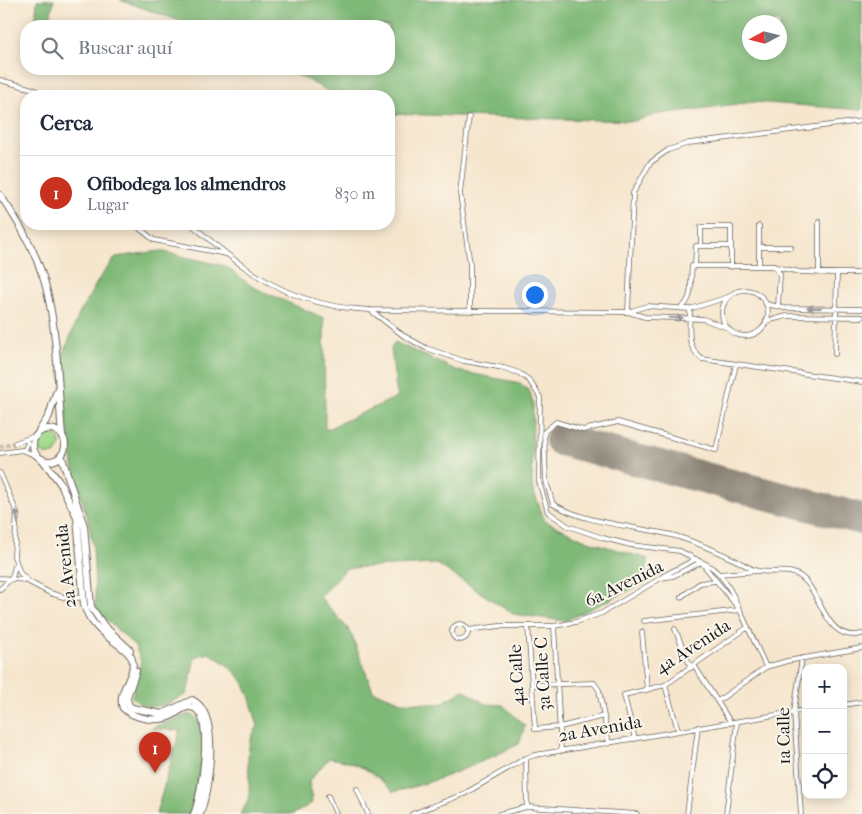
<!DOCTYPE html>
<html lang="es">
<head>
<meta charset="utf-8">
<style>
  :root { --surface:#fff; --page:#f2f2f3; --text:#1f2937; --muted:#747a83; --line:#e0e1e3; --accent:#c8321e }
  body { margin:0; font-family:"IM FELL French Canon",serif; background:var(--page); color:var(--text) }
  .controls { position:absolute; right:15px; bottom:15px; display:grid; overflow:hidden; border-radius:10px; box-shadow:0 2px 12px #0003 }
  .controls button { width:45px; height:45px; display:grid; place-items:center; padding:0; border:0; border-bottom:1px solid var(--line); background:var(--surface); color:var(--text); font:25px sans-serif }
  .compass { position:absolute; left:742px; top:15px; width:45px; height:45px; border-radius:50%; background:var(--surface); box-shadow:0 2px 12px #0003; rotate:263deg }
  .you { position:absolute; left:534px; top:294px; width:18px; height:18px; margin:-12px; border:4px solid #fff; border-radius:50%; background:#1a73e8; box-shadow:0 0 0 8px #1a73e833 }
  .badge { display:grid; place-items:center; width:32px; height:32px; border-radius:50%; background:var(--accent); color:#fff; font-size:16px; font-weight:700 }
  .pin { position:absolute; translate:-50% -41px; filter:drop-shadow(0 1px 2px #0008) }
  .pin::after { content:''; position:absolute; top:26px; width:18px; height:15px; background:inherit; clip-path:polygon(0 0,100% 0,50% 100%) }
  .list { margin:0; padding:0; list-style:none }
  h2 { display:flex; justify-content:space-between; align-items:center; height:65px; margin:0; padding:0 20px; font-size:21px }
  h2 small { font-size:16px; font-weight:400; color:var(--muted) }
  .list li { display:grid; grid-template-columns:32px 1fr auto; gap:15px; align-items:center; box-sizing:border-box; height:75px; padding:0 20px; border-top:1px solid var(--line) }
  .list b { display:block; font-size:19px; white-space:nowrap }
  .list p { margin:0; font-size:16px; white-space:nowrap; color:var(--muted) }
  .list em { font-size:16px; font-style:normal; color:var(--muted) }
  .icon { flex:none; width:28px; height:28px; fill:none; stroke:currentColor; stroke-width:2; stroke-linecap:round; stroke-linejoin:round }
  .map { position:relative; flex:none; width:862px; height:814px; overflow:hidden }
  .search { position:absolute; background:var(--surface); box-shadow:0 2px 12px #0003; left:20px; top:20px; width:375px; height:55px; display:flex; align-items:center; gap:12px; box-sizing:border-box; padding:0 18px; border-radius:20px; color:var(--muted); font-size:19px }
  .panel { position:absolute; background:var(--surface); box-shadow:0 2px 12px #0003; left:20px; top:90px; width:375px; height:140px; border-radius:20px }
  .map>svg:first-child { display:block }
  .green { fill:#9fd98b; stroke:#5e7a54 }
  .forest { fill:#7fb977; stroke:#4e6a4a; fill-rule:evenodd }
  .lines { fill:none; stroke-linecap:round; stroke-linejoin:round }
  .runway { stroke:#898175; stroke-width:32 }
  .minor-tunnel { stroke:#cabeaa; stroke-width:4; stroke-dasharray:4 2; stroke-linecap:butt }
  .minor-casing { stroke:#68635a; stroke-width:5.5 }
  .primary-casing { stroke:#68635a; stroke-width:8 }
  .minor { stroke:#fff; stroke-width:4 }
  .primary { stroke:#fff; stroke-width:6 }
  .oneway { fill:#999 }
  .labels { text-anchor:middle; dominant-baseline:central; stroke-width:4; stroke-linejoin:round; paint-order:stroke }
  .street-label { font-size:18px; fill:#1c1c1c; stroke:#fbf7ec }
</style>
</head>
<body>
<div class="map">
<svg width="862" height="814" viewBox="0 0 862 814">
  <rect width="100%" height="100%" fill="#fbf7ec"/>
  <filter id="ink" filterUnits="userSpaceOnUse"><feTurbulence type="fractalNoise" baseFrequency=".02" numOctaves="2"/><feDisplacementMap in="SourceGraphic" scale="10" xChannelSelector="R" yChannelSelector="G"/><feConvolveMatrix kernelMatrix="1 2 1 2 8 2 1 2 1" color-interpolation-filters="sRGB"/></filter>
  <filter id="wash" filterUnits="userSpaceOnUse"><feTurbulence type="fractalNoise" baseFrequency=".0096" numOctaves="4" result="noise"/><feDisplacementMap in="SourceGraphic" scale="20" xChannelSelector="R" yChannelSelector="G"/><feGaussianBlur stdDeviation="1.12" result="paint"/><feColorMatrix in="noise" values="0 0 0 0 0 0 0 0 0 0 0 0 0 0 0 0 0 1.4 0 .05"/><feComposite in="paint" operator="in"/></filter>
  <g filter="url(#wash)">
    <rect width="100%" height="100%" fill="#f6e6ce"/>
    <path class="green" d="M38 444a11 11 0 1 1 22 0a11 11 0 1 1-22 0Z"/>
    <path class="forest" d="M37,0H54L48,26H35Z
      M120,0H862V110L754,102L659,114L634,121L389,114V96H338L286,69H389V26H194ZM750,22H780V52H750Z
      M160,251L225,266L253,287L324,318L325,430L397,397L391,349L395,342L458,371L520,383L530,392L533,403L532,487L545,521L588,541L648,559L647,582L565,621L513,614L437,564L347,568L320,597L350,631L373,691L402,702L440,704L464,690L485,704L503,705L525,726L519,744C478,764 438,782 393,792C373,771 358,762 329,758L309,781L312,803L294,814H240C242,810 247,805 248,800C253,775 240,751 258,726C246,685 247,676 209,653L195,657L187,694C170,703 147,715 132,697L141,661L135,646L96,610L93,546L87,516L75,479L59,366L79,314L99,279L116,257Z
      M189,714C215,720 196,788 192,807L189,814H156L180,731L151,728Z"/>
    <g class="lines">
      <path class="runway" d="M561,440L862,519"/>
    </g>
  </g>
  <g filter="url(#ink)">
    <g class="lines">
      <path class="minor-tunnel" d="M0,447L15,443"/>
      <g class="minor-casing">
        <path id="minor" d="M0,80L33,89L47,96
          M469,117L460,193L470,265V310
          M134,224L154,240L226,254
          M191,224C250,275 290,306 370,310L628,312L645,317L703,319L728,328
          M701,246V227H731V246
          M759,247H791
          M695,266L696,246H731V267
          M759,266V226
          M776,267L800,272L837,273L835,354
          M819,273V222
          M837,273H862
          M722 313a23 23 0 1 1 46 0a23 23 0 1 1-46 0Z
          M766,304L784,308L862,309
          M681,308C694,299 690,281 692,266H774L780,274L778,306
          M690,309C690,328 685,346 702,359L862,382
          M370,310L404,336L426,348L464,361L504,368L519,373L529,380L540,397L539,482L548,512L568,526L603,538L631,545L680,551L701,562L740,610L766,667
          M628,312L633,193L650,163L668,150L689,143L862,121
          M628,312L647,306L690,309L728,297
          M766,321L787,316L862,317
          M736,364L716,450L618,422L583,430L556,422L544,432L546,481L553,504C588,524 629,525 667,534C690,539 714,550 735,560C742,563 751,570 759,571C770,573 782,570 793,573C822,580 820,644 862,634
          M15,443L35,436
          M24,451L28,443L26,439
          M0,453L22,450L37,456
          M0,473L17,513L14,556L20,573L29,582L50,593L70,599L83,597
          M702,562C720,569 731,589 738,606
          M719,574L757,571
          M663,576L696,559
          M0,578L26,580
          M0,589L12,578L15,566
          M681,597L700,583L715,581
          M644,621L740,610
          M452 632a8 8 0 1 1 16 0a8 8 0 1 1-16 0Z
          M528,626L535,729L560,727L604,716
          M554,626L561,751
          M675,629L691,668
          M468,630L500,626H554L576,622L602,613L661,578L673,576L701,562
          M642,632L647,690
          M694,665L731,723
          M532,685L594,683L599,690L609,744
          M665,685L678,730
          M718,701L766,667L787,661L862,648
          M843,705L862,702
          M635,739L624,695L665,685L748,627
          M526,758L527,807
          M357,789L368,814
          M328,796L336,814
          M412,814L464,794L526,758L535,755L806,710
          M499,814L527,807L637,814
          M687,814L698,727
          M726,814L737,722
          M801,814L794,712L802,658"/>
      </g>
      <g class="primary-casing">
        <path id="primary" d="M0,195C20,223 37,254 46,287C58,335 58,387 62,436
          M33 445a16 16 0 1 1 32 0a16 16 0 1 1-32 0Z
          M39,431L49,416L56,393
          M61,455L84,526L91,607L104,626L130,650
          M42,459L60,483L77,517L84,605C93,636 128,645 132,659C137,677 116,690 123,708C134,719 159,723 173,715C178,712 184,706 190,707C217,707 201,799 194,814
          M136,671L127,697L128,704L132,708L162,714L192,700C221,713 209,790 200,814"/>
      </g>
      <use href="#minor" class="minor"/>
      <use href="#primary" class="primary"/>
    </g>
    <defs><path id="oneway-solid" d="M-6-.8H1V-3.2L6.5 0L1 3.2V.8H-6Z" transform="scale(1.25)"/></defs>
    <g class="oneway">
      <use href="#oneway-solid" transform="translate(814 308) rotate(-180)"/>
      <use href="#oneway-solid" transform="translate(676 318) rotate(1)"/>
      <use href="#oneway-solid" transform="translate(17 517) rotate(-98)"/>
    </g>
  </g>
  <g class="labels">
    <g class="street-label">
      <text transform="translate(66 566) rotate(-96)">2a Avenida</text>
      <text transform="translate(624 584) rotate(-26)">6a Avenida</text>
      <text transform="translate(693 647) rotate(-33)">4a Avenida</text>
      <text transform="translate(543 674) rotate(-93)">3a Calle C</text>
      <text transform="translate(517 675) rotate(-93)">4a Calle</text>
      <text transform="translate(600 729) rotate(-10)">2a Avenida</text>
      <text transform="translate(784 736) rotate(-91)">1a Calle</text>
    </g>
  </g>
</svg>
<div class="controls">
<button>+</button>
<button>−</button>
<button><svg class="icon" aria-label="locate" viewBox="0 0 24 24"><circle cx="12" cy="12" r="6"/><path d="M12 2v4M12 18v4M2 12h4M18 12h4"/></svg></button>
</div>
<svg class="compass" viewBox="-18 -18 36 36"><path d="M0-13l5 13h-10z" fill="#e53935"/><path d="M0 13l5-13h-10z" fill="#747a83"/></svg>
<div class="you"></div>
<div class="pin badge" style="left:155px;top:773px">1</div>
<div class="search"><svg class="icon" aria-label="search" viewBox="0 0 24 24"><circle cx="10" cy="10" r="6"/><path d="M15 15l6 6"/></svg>Buscar aquí</div>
<section class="panel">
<h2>Cerca<small></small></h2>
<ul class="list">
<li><span class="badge">1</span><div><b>Ofibodega los almendros</b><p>Lugar</p></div><em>830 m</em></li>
</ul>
</section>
</div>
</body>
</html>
